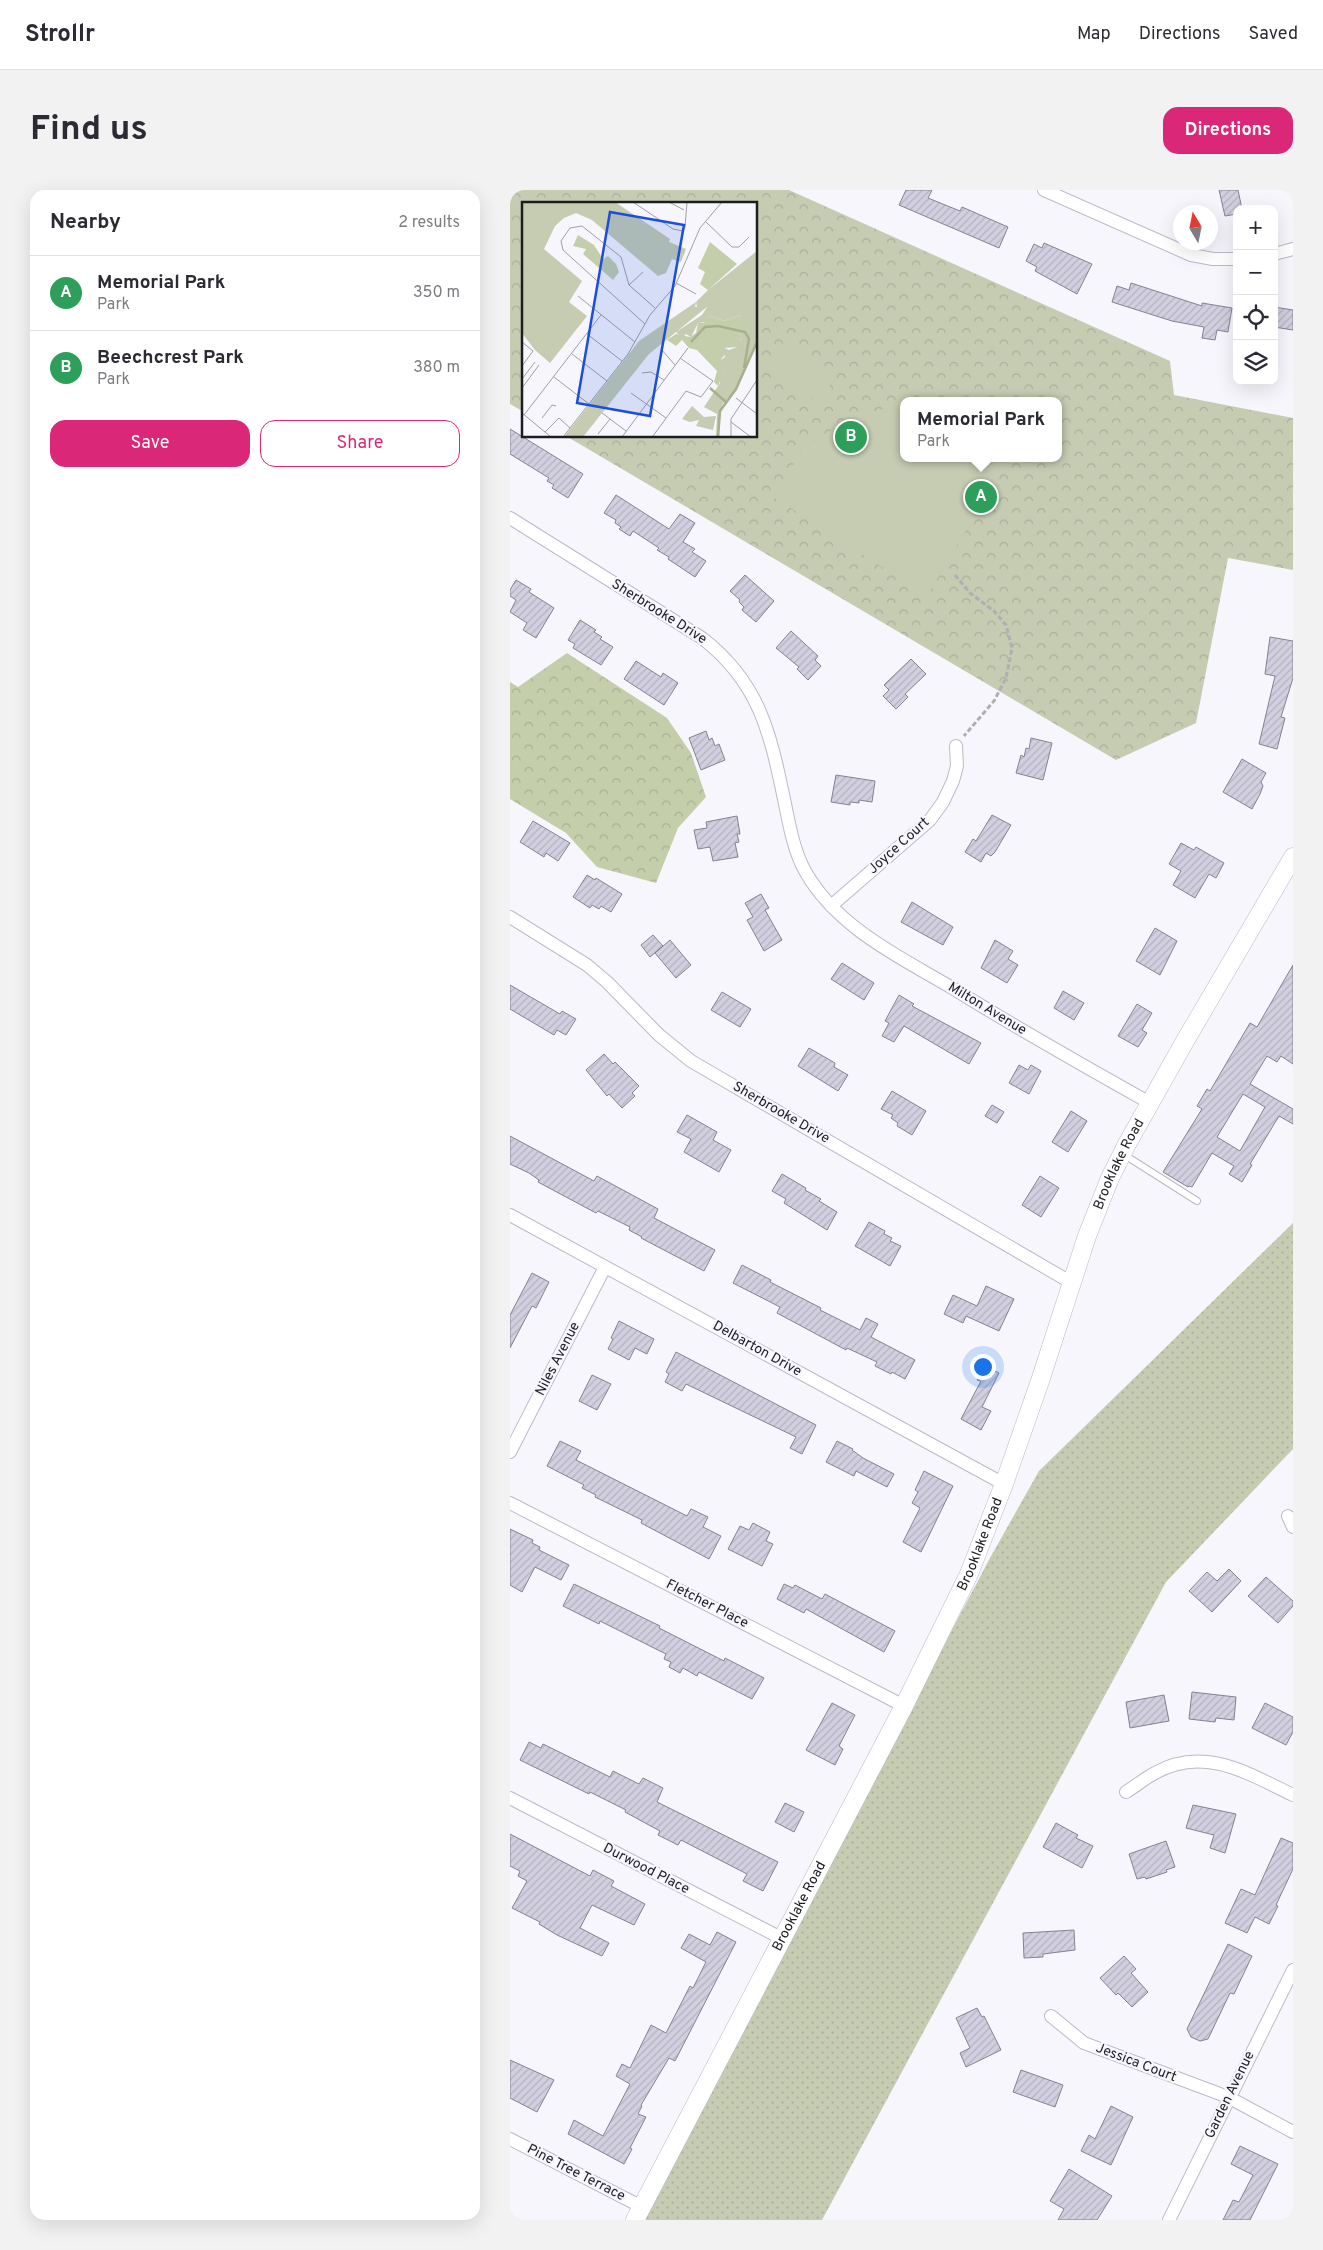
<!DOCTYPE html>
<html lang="en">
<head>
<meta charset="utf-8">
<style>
  :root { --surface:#fff; --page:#f2f2f3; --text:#2b2b33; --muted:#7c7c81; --line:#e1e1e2; --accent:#db2777 }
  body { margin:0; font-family:Overpass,sans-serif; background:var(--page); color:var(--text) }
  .controls { position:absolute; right:15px; top:15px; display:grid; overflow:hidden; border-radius:10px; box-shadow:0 5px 20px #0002 }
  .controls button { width:45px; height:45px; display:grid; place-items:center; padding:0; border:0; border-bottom:1px solid var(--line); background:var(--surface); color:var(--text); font:25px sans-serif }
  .compass { position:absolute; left:663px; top:15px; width:45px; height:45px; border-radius:50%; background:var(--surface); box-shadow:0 5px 20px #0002; rotate:350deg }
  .you { position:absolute; left:472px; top:1176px; width:18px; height:18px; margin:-12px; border:4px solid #fff; border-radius:50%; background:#1a73e8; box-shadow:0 0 0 8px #1a73e833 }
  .badge { display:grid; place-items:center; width:32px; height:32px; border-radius:50%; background:var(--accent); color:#fff; font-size:16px; font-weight:700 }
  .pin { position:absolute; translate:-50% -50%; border:2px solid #fff; box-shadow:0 1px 5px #0006 }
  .popup { position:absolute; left:390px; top:207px; width:162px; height:65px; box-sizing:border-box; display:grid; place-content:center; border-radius:10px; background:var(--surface); filter:drop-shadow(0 1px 4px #0005); font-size:16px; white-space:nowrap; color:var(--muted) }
  .popup b { font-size:19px; color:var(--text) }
  .popup::after { content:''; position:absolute; left:50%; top:100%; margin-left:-10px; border:10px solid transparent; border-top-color:var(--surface) }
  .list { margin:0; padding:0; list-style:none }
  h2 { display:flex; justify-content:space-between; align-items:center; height:65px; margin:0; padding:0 20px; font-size:21px }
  h2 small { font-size:16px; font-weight:400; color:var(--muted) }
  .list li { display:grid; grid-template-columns:32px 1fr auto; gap:15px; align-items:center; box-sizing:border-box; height:75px; padding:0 20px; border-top:1px solid var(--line) }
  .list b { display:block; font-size:19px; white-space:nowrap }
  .list p { margin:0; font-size:16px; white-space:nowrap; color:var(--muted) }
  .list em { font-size:16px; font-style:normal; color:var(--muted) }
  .actions { display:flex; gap:10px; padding:15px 20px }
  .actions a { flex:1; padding:11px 0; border:1px solid var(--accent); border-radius:15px; text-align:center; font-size:18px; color:var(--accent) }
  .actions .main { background:var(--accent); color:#fff }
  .icon { flex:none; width:28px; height:28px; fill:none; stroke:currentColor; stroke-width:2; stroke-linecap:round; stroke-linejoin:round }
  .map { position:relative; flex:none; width:783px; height:2030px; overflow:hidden; border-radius:15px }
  header { display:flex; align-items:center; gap:30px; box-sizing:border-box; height:70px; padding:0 25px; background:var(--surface); border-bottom:1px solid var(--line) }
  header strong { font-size:24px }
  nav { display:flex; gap:28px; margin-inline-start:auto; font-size:18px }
  .intro { display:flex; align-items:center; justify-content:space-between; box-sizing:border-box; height:120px; padding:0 30px }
  h1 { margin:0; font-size:35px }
  .button { padding:12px 22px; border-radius:15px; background:var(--accent); color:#fff; font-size:18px; font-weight:700 }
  main { display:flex; gap:30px; padding:0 30px }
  aside { flex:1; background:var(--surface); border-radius:15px; box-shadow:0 5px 20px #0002 }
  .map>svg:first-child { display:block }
  .grass { fill:url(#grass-dots) }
  .forest { fill:url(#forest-crowns) }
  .park { fill:url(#park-crowns); fill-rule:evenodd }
  .pitch { fill:#c5ccb2 }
  .building { fill:url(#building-hatch); stroke:#848291; fill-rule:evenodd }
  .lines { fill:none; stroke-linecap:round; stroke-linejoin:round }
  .lane-casing { stroke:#bcb9ca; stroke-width:8 }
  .street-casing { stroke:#bcb9ca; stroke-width:14 }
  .secondary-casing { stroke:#bcb9ca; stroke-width:19 }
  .path { stroke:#afaeb5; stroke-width:3; stroke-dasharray:5 2.5; stroke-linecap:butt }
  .lane { stroke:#fff; stroke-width:6 }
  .street { stroke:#fff; stroke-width:12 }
  .secondary { stroke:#fff; stroke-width:18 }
  .labels { text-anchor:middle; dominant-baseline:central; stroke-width:4.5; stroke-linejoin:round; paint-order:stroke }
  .street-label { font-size:14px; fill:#1d1c22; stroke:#f7f6fd }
  .inset-river { fill:none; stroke:#a6b08c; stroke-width:2.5 }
  .inset-road { fill:none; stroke:#a09fa5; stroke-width:1 }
  .view { fill:#1d4ed8; fill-opacity:0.15; stroke:#1d4ed8; stroke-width:2.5 }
  .inset-edge { fill:none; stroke:#1d1c22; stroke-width:2.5 }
</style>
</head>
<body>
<header>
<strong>Strollr</strong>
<nav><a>Map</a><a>Directions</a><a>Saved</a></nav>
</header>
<div class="intro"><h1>Find us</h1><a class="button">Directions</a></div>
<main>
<aside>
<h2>Nearby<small>2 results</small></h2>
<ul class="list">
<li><span class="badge" style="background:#2e9e5b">A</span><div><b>Memorial Park</b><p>Park</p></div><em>350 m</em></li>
<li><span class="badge" style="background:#2e9e5b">B</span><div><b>Beechcrest Park</b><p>Park</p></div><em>380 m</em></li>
</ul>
<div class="actions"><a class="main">Save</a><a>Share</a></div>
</aside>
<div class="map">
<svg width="783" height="2030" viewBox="0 0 783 2030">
  <defs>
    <pattern id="grass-dots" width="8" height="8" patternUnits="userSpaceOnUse" patternTransform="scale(1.25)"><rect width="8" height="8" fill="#c5ccb2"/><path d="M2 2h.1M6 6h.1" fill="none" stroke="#a9af99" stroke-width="1.8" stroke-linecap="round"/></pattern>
    <pattern id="forest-crowns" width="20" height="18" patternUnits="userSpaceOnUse" patternTransform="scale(1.25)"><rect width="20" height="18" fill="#c4ceaa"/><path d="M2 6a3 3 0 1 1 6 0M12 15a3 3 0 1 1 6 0" fill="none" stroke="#a8b092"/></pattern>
    <pattern id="park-crowns" width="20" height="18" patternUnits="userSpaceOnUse" patternTransform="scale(1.25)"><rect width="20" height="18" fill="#c5ccb2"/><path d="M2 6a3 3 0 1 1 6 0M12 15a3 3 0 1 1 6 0" fill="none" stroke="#a9af99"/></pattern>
    <pattern id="building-hatch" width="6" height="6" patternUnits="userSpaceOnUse" patternTransform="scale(1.25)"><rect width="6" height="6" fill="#d2cfe0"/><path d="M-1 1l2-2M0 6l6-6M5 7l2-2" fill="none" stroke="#b4b1c0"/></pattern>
  </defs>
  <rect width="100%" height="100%" fill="#f7f6fd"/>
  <path class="grass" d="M783,1033V1259L656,1392L312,2030H130L480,1368L529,1281Z"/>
  <path class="forest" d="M57,463L157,528L181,563L196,607L168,638L146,693L87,677L56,643L0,609V492L8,497Z"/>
  <path class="park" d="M0,0H279L660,171L664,205L783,228V380L718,368L686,533L606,570L56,246H246V14H14V222L0,214ZM394,211H548V268H394Z"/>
  <path class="pitch" d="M273,153L326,187L308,213L256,179Z
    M380,217H393L394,268H499L417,406L262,306L295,257L340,228Z"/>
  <path class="building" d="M396,0H422L418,8L450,21L452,17L498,37L489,58L389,15Z
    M709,0H728L732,19H727V24L715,26Z
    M534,53L582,74L567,104L525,81L527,77L516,71L524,54L532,58Z
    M621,93L692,116V113L722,118L718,142L707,140L705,150L692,148L694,137L662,131L602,112L607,96L619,100Z
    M764,117L783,120V140L764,137Z
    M0,239L73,284L58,308L42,298L44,295L37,291L39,288L0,264Z
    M106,305L159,339L170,324L185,333L173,352L185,359L182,362L196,371L185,387L158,369L159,367L147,360L149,358L123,341L120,346L109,339L111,337L105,333L106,330L94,323Z
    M235,385L264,411L246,432L232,420L234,417L229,412L230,410L220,401Z
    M6,390L21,399L19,402L44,418L26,448L13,440L17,433L0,422L6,410L0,406V400Z
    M70,430L86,440L84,442L92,447L90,449L103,457L91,475L63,458L65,454L58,450Z
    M281,441L308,466L305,470L311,476L298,490L287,479L289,477L266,458Z
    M760,447L783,451V488L771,527L775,528L767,559L749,554L765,486L755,484Z
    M401,469L416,484L395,504L398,507L386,519L373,506L379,500L374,495Z
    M126,471L151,487L153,483L168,493L154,515L114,489Z
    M196,541L199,550L202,548L205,556L209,554L215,570L191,580L179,548Z
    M521,548L542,553L533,590L506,583L511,565L514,567L516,558L519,559Z
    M732,569L756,583L751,592L753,596L750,604L742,619L713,602Z
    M326,585L365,591L362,612L349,610V613L340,612V615L321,612Z
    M482,625L501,635L485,662L481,666L476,663L471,672L455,662L463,649L466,651Z
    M227,626L230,644H227L229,652L225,653L228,667L203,671L200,657L188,659L184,640L197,638L196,632Z
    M23,631L60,653L48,671L36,663L34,667L10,652Z
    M671,653L684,660L686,657L714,673L706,688L699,684L685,708L663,695L671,681L659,674Z
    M77,685L85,690L86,688L112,704L101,722L91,716L89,719L82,715L80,718L63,707Z
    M251,704L259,718L255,720L272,750L254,761L237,730L243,727L235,713Z
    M402,712L443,737L433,755L391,732Z
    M645,738L667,751L650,785L626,771Z
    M143,745L153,756L140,767L131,755Z
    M160,750L181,775L166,788L145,763Z
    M485,750L503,761L498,769L508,775L497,793L471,778Z
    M332,773L364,793L354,810L321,789Z
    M783,775V874L771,866L767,872L757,866L740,894L783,919V934L769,926L740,974L742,975L732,992L719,984L724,976L702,963L682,997L679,996L678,997L653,982L692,919L687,916L697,899L700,901L740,833L747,837ZM733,904L755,917L730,961L707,947Z
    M0,795L50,824L52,821L66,829L56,845L47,840L44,845L0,819Z
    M553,801L574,813L564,830L544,818Z
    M212,802L241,819L230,837L201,820Z
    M389,805L404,814L402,816L471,853L459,874L394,836L384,852L372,846L379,833L375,831Z
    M627,814L642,823L632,840L637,843L628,857L608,846Z
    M299,858L325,873L324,877L338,885L328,901L288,876Z
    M94,864L103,874L105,872L129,896L122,903L125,906L112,918L99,904L97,906L76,880Z
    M509,875L518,880L521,875L531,881L519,904L499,893Z
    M382,901L416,921L402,945L387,936L388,933L381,928L383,925L371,919Z
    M482,915L494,922L487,933L475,926Z
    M561,921L577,931L558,962L542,952Z
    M177,925L207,942L203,950L221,960L209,982L174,962L181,949L167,942Z
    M0,946L84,991L87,986L148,1019L144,1028L205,1060L194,1081L131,1048L132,1047L119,1040L120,1037L88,1021L86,1023L28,992L29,990L19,983L0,974Z
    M272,984L296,998L295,1000L311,1009L309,1011L327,1022L317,1040L274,1013L276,1009L262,1001Z
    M530,986L549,998L531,1027L512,1015Z
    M359,1032L375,1041L374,1044L382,1048L380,1051L391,1056L380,1076L345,1056Z
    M232,1075L261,1090L260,1092L311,1118L310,1120L350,1140L356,1128L368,1134L361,1147L405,1170L395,1189L382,1182L381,1184L365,1176L367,1172L337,1158L336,1160L267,1123L270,1117L223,1093Z
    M22,1083L39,1092L26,1118L22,1116L0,1158V1125Z
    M476,1096L504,1109L489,1141L456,1126L453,1133L434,1124L443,1105L467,1116Z
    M109,1131L144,1149L137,1164L125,1158L119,1170L98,1159L103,1149L101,1148Z
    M166,1162L306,1235L292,1264L280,1258L286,1247L176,1194L172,1201L155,1192L159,1184L156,1182Z
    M475,1176L489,1183L472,1217L481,1221L471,1240L451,1229L471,1191L467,1190Z
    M82,1185L101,1194L87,1220L69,1211Z
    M50,1251L71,1261L66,1270L177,1326L181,1319L198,1327L193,1337L211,1346L199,1369L131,1333L132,1330L85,1307L86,1305L72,1298L74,1295L37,1276Z
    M327,1251L343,1259L342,1260L353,1268L384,1284L377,1297L346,1281L344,1286L316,1272Z
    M414,1281L443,1296L411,1362L393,1352L410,1318L402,1313L408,1302L405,1300Z
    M243,1333L260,1342L256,1351L263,1354L252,1376L218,1359L230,1336L239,1340Z
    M0,1339L23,1350L22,1353L30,1357L29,1360L59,1375L51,1390L25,1377L12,1402L0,1395Z
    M719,1379L731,1391L702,1422L679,1401L697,1382L707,1391Z
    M756,1387L783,1411V1416L768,1433L738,1406Z
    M64,1394L150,1436L149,1438L214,1471L215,1468L254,1488L242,1509L189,1482L187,1486L173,1478L170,1483L159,1477L161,1472L154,1469L156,1464L90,1431L89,1434L53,1416Z
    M274,1394L283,1398L285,1395L312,1409L315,1404L385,1441L374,1462L296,1419L294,1423L267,1409Z
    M682,1502L726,1507L724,1530L706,1528L705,1532L679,1529Z
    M654,1505L659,1531L620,1538L616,1512Z
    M322,1513L345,1525L329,1556L333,1559L325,1575L296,1560Z
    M755,1513L783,1527V1542L776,1555L742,1538Z
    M19,1552L31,1558L33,1554L100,1587L103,1581L129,1594L133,1588L153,1598L147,1612L268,1672L253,1701L233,1691L237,1684L171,1650L168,1655L148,1645L150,1641L115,1622L116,1620L80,1602L79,1604L10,1570Z
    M275,1613L294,1622L284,1642L265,1632Z
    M683,1615L726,1624L715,1663L700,1658L704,1645L676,1638Z
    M546,1633L568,1645L566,1648L583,1656L572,1678L533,1657Z
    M0,1644L80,1686L83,1680L104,1691L101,1696L135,1714L124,1735L82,1715L70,1738L99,1753L92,1766L47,1745L29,1734L30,1732L2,1718L17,1691L8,1686L10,1681L0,1676Z
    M771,1648L783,1653V1679L766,1715L768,1716L759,1734L745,1727L737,1743L715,1733L731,1699L745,1705Z
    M656,1651L665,1677L656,1680L657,1682L636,1689L635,1687L627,1689L619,1664Z
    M564,1740L565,1760L533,1764V1767L514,1768L513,1743Z
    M207,1742L226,1752L165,1871L159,1868L131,1915L132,1916L128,1924L136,1927L120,1958L122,1959L114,1974L58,1944L64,1930L93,1946L120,1894L106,1886L112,1874L120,1878L141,1835L156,1843L180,1796L183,1798L196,1772L171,1758L179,1744L200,1755Z
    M718,1754L742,1766L724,1804L720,1803L698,1849L690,1851L681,1847L677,1839Z
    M614,1766L626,1779L621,1783L638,1802L622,1817L608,1803L606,1805L590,1788Z
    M467,1818L472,1827L474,1826L491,1860L456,1877L450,1863L460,1858L446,1828Z
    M0,1870L44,1890L27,1922L0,1908Z
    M511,1880L553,1895L545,1917L503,1902Z
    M601,1916L623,1927L601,1975L571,1961L579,1945L585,1949Z
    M730,1956L768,1974L740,2030H713L723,2010L729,2012L743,1985L721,1974Z
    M559,1979L602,2006L587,2030H548L554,2019L540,2011Z"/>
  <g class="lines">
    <g class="lane-casing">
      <path id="lane" d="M613,964L687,1011"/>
    </g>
    <g class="street-casing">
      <path id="street" d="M534,0L681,65L703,69H727
        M764,64L783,59
        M0,328L192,448C249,492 260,542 274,609C279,633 283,659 295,681C327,738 390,767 444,799C508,839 574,876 640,913
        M321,716L420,630L433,612L443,591L447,576L446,556
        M0,727L77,775L97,792L149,845L181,871L562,1093
        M0,1025L494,1294
        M0,1262L95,1077
        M0,1313L394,1516
        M778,1326L783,1337
        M616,1602C626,1596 635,1588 645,1583C694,1555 739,1584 783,1605
        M0,1608L273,1749
        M541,1826L574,1853L718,1907L783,1942
        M0,1949L132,2017
        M659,2030L783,1780"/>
    </g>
    <g class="secondary-casing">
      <g id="secondary">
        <path id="s1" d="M125,2030L394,1516L459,1384L494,1294L530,1191L577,1046L600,988L617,954L675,851L783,667"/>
      </g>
    </g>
    <path class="path" d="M445,385L460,403L484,421L496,435L502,458L496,488L484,511L454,546"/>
    <use href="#lane" class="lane"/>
    <use href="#street" class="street"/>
    <use href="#secondary" class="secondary"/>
  </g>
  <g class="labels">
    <g class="street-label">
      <text transform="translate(149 422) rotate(32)">Sherbrooke Drive</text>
      <text transform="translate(389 656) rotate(-42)">Joyce Court</text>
      <text transform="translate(477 819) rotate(31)">Milton Avenue</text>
      <text transform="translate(271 923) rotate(30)">Sherbrooke Drive</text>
      <text stroke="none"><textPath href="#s1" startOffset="1164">Brooklake Road</textPath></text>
      <text transform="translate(247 1159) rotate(29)">Delbarton Drive</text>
      <text transform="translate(48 1169) rotate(-63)">Niles Avenue</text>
      <text stroke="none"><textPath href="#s1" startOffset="759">Brooklake Road</textPath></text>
      <text transform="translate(197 1414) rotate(27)">Fletcher Place</text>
      <text transform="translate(136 1679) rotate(27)">Durwood Place</text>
      <text stroke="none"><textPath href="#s1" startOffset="354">Brooklake Road</textPath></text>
      <text transform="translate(626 1873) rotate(21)">Jessica Court</text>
      <text transform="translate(720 1905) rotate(-64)">Garden Avenue</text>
      <text transform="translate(66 1983) rotate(27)">Pine Tree Terrace</text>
    </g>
  </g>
  <g transform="translate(12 12)">
    <rect width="235" height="235" fill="#f7f6fd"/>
    <path d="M174,100L173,105L186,104L127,152L61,235H42L117,139Z" fill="#c5ccb2"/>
    <path d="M56,33L72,43L81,57L86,54L94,62L97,70L91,78L61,52L64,47L51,44ZM188,40L215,62L186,88L178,82L183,70L176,66ZM218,113L224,118L218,130L220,138L214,137L215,145L203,146L204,152L199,157L202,168L196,184L192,180L195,169L175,148L167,146L160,138L154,144L145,138L154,132L168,135L174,131L176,121H182L188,114L202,119Z" fill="#c4ceaa"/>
    <path d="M235,49V138L213,188L200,203L196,235H194L195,212L182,205L198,181L196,172L202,167L196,160L203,155L202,146L207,148L215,145L212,136L220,138L217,127L223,118L218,113L202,119L188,114L184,120L176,121L169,135L164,132L160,136L154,130L180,113L185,105L176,109L174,100L186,88Z" fill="#c5ccb2"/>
    <path d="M0,0H93L148,37L147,40L164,47L159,60L150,57L144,71L136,74L70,18L54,11L42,16L33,24L22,47L60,79L47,100L65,114L28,161L13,148L0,131Z" fill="#c5ccb2"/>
    <path d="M120,37L132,42L121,55L108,43ZM170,204L182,215L194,214L191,228L174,224L177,218L168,220L160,217Z" fill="#c5ccb2"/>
    <path class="inset-river" d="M169,140L183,125L196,124L223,130L227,137L222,166M188,186L204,200M196,235L198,209L214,187L235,140"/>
    <path class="inset-road" d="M111,0L151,27L161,29L163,25M147,0L162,8M183,19L210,45H217L227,35M163,25L165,0M154,81L174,92M107,83L121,70M56,94L113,140M123,122L41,48L39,39L48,26L60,24L99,55L107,83L133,106M65,132L100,159M0,140L11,149L0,164M139,147L153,163M50,152L85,179M120,171L129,170L142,178M32,175L67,202M0,177L13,160M0,186L17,163M109,191L144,216M214,196L235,212M0,211L29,235M80,211L104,229M2,213L79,113M20,216L30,203L34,204M209,220L229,235M23,230L37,216L48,226M76,232L88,217M131,234L164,189L179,195L191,179L158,156M41,235L106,152L128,113L153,84L178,26L200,0M100,235L166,146M209,235V217L235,178"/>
    <path class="view" d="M88,10L162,23L128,214L55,201Z"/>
    <rect width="235" height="235" class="inset-edge"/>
  </g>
</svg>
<div class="controls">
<button>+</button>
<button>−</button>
<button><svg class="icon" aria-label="locate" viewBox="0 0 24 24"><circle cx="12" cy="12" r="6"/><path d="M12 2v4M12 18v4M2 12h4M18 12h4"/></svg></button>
<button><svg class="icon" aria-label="layers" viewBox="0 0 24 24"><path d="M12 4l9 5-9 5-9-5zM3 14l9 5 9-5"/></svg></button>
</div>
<svg class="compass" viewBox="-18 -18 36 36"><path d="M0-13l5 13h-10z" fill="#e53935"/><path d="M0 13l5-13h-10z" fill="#7c7c81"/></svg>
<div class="you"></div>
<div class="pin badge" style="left:471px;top:307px;background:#2e9e5b">A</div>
<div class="popup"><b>Memorial Park</b>Park</div>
<div class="pin badge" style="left:341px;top:247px;background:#2e9e5b">B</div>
</div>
</main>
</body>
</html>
